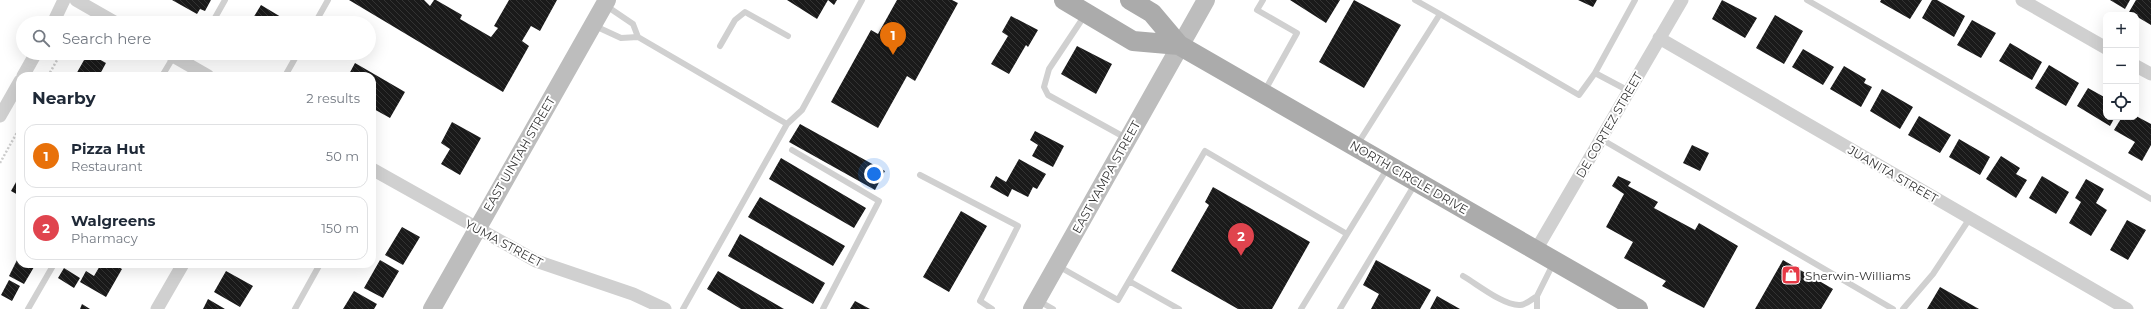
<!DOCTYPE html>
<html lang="en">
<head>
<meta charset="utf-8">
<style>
  :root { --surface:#fff; --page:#f6f6f7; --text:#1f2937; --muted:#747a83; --line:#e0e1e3; --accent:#e63946 }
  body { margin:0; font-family:Montserrat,sans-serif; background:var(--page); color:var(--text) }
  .controls { position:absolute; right:12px; top:12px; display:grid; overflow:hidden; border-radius:8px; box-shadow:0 4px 16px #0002 }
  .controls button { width:36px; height:36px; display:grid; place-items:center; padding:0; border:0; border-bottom:1px solid var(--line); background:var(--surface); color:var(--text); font:20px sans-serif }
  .you { position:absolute; left:874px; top:174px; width:14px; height:14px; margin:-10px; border:3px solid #fff; border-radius:50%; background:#1a73e8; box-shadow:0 0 0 6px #1a73e833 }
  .badge { display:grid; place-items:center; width:26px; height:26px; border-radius:50%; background:var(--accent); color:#fff; font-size:13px; font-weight:700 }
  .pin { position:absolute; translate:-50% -33px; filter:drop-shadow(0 1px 2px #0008) }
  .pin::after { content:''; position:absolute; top:21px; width:14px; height:12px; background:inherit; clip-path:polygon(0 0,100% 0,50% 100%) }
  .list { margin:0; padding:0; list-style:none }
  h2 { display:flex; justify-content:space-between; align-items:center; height:52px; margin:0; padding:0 16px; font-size:17px }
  h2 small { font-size:13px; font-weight:400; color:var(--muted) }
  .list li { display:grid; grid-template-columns:26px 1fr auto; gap:12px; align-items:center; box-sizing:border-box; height:64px; margin:0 8px 8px; padding:0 8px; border:1px solid var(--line); border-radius:12px }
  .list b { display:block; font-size:15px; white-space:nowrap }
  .list p { margin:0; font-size:13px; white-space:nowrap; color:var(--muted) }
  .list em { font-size:13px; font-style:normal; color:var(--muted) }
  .icon { flex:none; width:22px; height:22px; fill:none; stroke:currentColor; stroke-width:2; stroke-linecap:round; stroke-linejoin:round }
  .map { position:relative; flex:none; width:2151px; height:309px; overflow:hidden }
  .search { position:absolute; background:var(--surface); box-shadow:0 4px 16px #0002; left:16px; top:16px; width:360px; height:44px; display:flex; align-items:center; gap:10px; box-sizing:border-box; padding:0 14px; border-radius:22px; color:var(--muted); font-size:15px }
  .panel { position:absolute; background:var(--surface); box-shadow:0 4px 16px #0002; left:16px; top:72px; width:360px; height:196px; border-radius:12px }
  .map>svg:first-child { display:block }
  .building { fill:url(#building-back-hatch) }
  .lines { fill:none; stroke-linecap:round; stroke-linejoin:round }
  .path { stroke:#cdcdcd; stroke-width:2.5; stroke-dasharray:2 2; stroke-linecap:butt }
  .lane { stroke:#d0d0d0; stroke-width:6 }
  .street { stroke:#d0d0d0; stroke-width:13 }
  .secondary { stroke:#bdbdbd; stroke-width:18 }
  .primary { stroke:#ababab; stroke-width:20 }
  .labels { text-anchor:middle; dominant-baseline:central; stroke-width:4; stroke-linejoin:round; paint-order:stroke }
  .street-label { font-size:12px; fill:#333; stroke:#fff }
  .poi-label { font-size:12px; fill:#333; stroke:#fff; text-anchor:start }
</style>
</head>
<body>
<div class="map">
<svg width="2151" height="309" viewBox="0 0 2151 309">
  <defs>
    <pattern id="building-back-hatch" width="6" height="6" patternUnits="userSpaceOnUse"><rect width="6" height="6" fill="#1a1a1a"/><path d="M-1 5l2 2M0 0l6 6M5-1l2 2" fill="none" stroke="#333"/></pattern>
  </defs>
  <rect width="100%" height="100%" fill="#fff"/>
  <path class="building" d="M172,0H211L205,11L200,9L197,14Z
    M349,0H424L430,6L434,0H436L462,15L460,19L491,37L498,28L494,26L509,0H557L540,31L531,26L522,41L529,46L503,92Z
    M787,0H837L834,5L828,0L817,19Z
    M897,0H952L958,3L915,81L907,76L878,128L831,102L871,30L878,34Z
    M1290,0H1340L1326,23Z
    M1354,0L1401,25L1364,88L1319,62Z
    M1578,0H1597L1593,7Z
    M1722,0L1757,18L1745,38L1712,19Z
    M1881,0H1922L1910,19L1880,2Z
    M1932,0H1937L1965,16L1954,37L1922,18Z
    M2110,0H2130L2125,9Z
    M2136,0H2151V25L2129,12Z
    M261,5L291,23H250Z
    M1775,15L1803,31L1784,64L1756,48Z
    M1011,16L1038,30L1028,47L1026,45L1009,74L991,64L1008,36L1002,32Z
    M1972,20L1996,33L1981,58L1957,45Z
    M2010,43L2042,62L2032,80L1999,61Z
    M1077,46L1112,64L1096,94L1061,74Z
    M1803,49L1834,67L1823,85L1792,67Z
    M88,53L106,63L99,76H75Z
    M265,53H273L271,57Z
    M355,63L405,92L390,118L372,108V76H348Z
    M2049,65L2079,83L2066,106L2035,88Z
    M1844,66L1866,79L1864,83L1872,87L1861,107L1830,89Z
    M2088,88L2106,98V117H2115L2110,126L2077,106Z
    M1882,89L1913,107L1900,129L1870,111Z
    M1919,116L1951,135L1940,153L1908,135Z
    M2136,116L2151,124V145L2142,161L2128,153L2135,142L2114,130L2122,117Z
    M452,122L481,138L460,175L441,164L450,149L441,143Z
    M800,124L885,171L875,190L789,142Z
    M1035,131L1064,146L1053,167L1032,156L1038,145L1030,140Z
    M1959,139L1990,157L1980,175L1949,157Z
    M1692,145L1709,153L1700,171L1683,163Z
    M2001,156L2020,168L2016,174L2027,180L2016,198L1986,179Z
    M781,158L866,208L854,228L769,179Z
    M1019,159L1046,174L1037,189L1033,187L1028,197L1012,189L1008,197L990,187L996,176L1006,182Z
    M20,175V196L11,191Z
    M1618,176L1631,182L1628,186L1658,202L1654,208L1695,230L1699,223L1738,246L1704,308L1662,286L1666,281L1624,258L1633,242L1606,227L1624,194L1612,186Z
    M2042,176L2069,192L2056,214L2029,198Z
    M2086,179L2104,189L2096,203L2107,210L2091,236L2069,223L2081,202L2075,198Z
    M1213,187L1310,242L1272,309H1238L1171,271L1209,205L1205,202Z
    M760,197L845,246L833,266L748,217Z
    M961,211L987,226L949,292L923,277Z
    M2127,220L2146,230L2128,260L2110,250Z
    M402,227L420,237L403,265L385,255Z
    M740,234L825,283L813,304L728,256Z
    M18,258L20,260V264H28L34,267L24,284L9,276Z
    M380,260L399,271L383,298L364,288Z
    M1376,260L1431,290L1420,309H1371L1379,294L1363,285Z
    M1783,260L1833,289L1821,309H1755Z
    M101,264H113L122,269L106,297L80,282L86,271L94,276Z
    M64,268L80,278L74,288L58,278Z
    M226,271L253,286L240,307L214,292Z
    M718,271L784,309H741L707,289Z
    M9,280L20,286L12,301L1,295Z
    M1940,287L1979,309H1927Z
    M354,291L377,304L374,309H343Z
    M1437,296L1460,309H1430Z
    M208,299L225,309H203Z
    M855,301L870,309H850Z
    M82,304L90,309H80Z"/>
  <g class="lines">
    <path class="path" d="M78,23L81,18
      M48,76L61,53
      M0,163L20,127"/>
    <path class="lane" d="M1263,0L1257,10L1297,33L1264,92
      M1415,0L1440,14
      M1807,0L2151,199
      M605,5L633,24L638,37
      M1085,15L1049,69L1044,87L1048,95L1126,138
      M212,23L225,0
      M315,23L328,0
      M595,26L621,38L638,37L787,124L802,110L862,0
      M720,46L735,20L745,12L788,36
      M188,64L194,53
      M1595,73L1635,0
      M162,76L174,56
      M285,76L298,53
      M1601,139L1893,309
      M1357,145L1440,14L1579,95L1595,73L1629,91
      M792,150L879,201L823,309
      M920,175L1018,226L980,301L992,309
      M1058,266L1118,300L1205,151L1347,234
      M1463,276C1477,284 1504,306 1520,305C1526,305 1532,299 1537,296
      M1129,281L1179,309
      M1039,301L1053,309
      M28,309L54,264
      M295,309L320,264
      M683,309L787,124
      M1301,309L1387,169
      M1340,309L1415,184
      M1537,309V296L1553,264
      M1903,309L1933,274L1970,218"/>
    <path class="street" d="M76,0L116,23
      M2022,0L2106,48
      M53,23L64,0
      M1659,38L2127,309
      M168,53L208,76
      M2136,66L2151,74
      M23,76L36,53
      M0,116L20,81
      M372,169L536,261L633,294L665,309
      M1536,250L1682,0
      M157,309L183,264"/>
    <path class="secondary" d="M432,309L607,0
      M1032,309L1206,0"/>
    <path class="primary" d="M1064,0L1133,41L1179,45
      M1130,0L1152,13L1179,45L1638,309"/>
  </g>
  <defs>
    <g id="shop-square" transform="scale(1)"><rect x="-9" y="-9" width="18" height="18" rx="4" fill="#e63946" stroke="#fff"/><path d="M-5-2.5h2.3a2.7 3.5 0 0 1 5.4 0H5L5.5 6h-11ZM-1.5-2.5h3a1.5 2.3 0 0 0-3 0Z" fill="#fff"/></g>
  </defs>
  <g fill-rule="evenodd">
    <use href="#shop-square" x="1791" y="275"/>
  </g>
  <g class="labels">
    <g class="street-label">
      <text transform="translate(1609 125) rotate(-60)">DE CORTEZ STREET</text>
      <text transform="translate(519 154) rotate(-60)">EAST UINTAH STREET</text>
      <text transform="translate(1893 174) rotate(30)">JUANITA STREET</text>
      <text transform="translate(1106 177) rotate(-61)">EAST YAMPA STREET</text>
      <text transform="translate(1409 177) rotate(30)">NORTH CIRCLE DRIVE</text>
      <text transform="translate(504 243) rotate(28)">YUMA STREET</text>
    </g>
    <g class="poi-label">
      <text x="1805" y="275">Sherwin-Williams</text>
    </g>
  </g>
</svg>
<div class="controls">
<button>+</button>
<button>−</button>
<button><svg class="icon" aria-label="locate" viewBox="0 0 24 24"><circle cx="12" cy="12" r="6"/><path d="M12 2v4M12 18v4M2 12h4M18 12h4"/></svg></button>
</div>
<div class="you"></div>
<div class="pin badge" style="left:893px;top:55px;background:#e8710a">1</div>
<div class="pin badge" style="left:1241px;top:256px;background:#e0444e">2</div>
<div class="search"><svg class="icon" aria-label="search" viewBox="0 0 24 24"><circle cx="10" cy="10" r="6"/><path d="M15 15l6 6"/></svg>Search here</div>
<section class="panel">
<h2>Nearby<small>2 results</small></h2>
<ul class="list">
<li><span class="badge" style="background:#e8710a">1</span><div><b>Pizza Hut</b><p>Restaurant</p></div><em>50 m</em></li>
<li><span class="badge" style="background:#e0444e">2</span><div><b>Walgreens</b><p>Pharmacy</p></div><em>150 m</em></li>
</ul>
</section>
</div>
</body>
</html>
